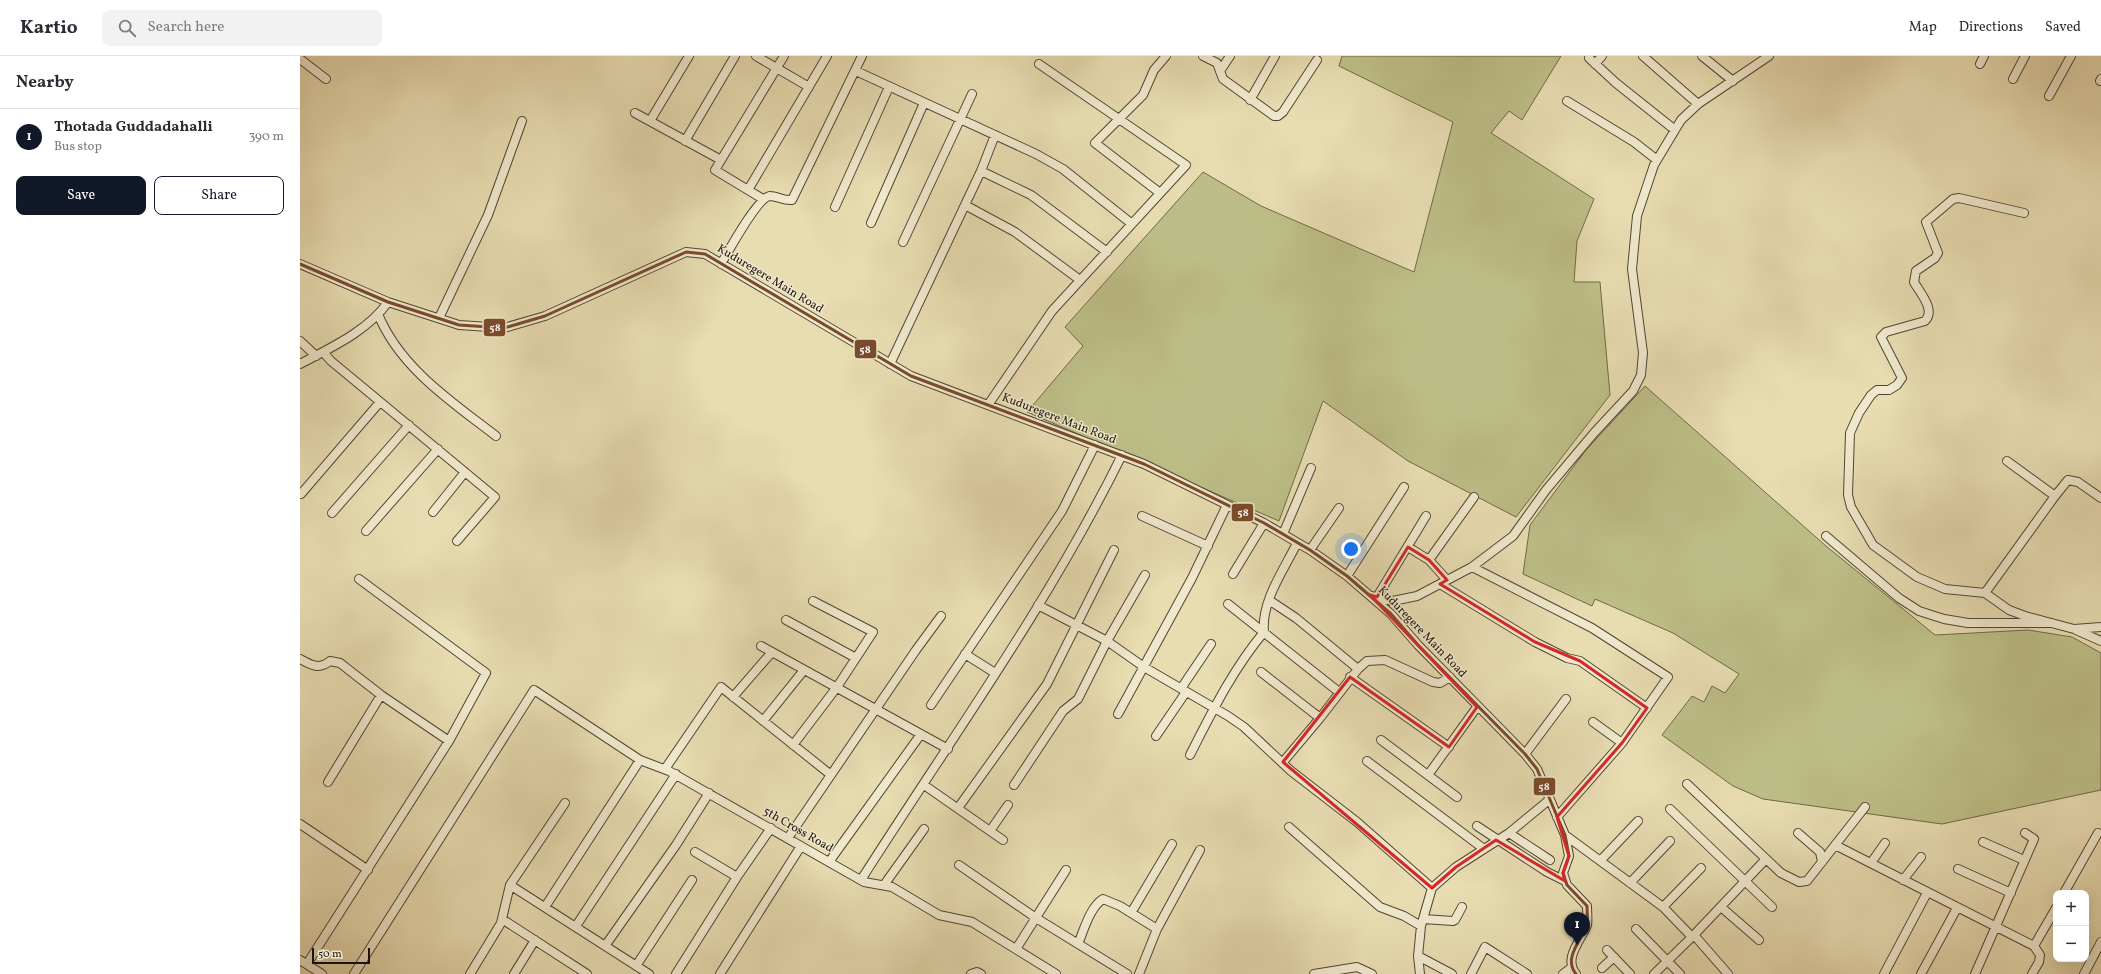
<!DOCTYPE html>
<html lang="en">
<head>
<meta charset="utf-8">
<style>
  :root { --surface:#fff; --page:#f2f2f3; --text:#2b2b33; --muted:#7c7c81; --line:#e1e1e2; --accent:#111827 }
  body { margin:0; font-family:Vollkorn,serif; background:var(--page); color:var(--text) }
  .controls { position:absolute; right:12px; bottom:12px; display:grid; overflow:hidden; border-radius:8px; box-shadow:0 4px 16px #0002 }
  .controls button { width:36px; height:36px; display:grid; place-items:center; padding:0; border:0; border-bottom:1px solid var(--line); background:var(--surface); color:var(--text); font:20px sans-serif }
  .scale { position:absolute; left:12px; bottom:10px; width:58px; box-sizing:border-box; padding-left:4px; border:2px solid #1e140b; border-top:0; font-size:11px; line-height:14px; white-space:nowrap; color:#1e140b; -webkit-text-stroke:3px #f0e8cc; paint-order:stroke }
  .you { position:absolute; left:1051px; top:493px; width:14px; height:14px; margin:-10px; border:3px solid #fff; border-radius:50%; background:#1a73e8; box-shadow:0 0 0 6px #1a73e833 }
  .badge { display:grid; place-items:center; width:26px; height:26px; border-radius:50%; background:var(--accent); color:#fff; font-size:13px; font-weight:700 }
  .pin { position:absolute; translate:-50% -33px; filter:drop-shadow(0 1px 2px #0008) }
  .pin::after { content:''; position:absolute; top:21px; width:14px; height:12px; background:inherit; clip-path:polygon(0 0,100% 0,50% 100%) }
  .list { margin:0; padding:0; list-style:none }
  h2 { display:flex; justify-content:space-between; align-items:center; height:52px; margin:0; padding:0 16px; font-size:17px }
  h2 small { font-size:13px; font-weight:400; color:var(--muted) }
  .list li { display:grid; grid-template-columns:26px 1fr auto; gap:12px; align-items:center; box-sizing:border-box; height:56px; padding:0 16px; border-top:1px solid var(--line) }
  .list b { display:block; font-size:15px; white-space:nowrap }
  .list p { margin:0; font-size:13px; white-space:nowrap; color:var(--muted) }
  .list em { font-size:13px; font-style:normal; color:var(--muted) }
  .actions { display:flex; gap:8px; padding:12px 16px }
  .actions a { flex:1; padding:9px 0; border:1px solid var(--accent); border-radius:8px; text-align:center; font-size:14px; color:var(--accent) }
  .actions .main { background:var(--accent); color:#fff }
  .icon { flex:none; width:22px; height:22px; fill:none; stroke:currentColor; stroke-width:2; stroke-linecap:round; stroke-linejoin:round }
  .map { position:relative; flex:none; width:1801px; height:918px; overflow:hidden }
  header { display:flex; align-items:center; gap:24px; box-sizing:border-box; height:56px; padding:0 20px; background:var(--surface); border-bottom:1px solid var(--line) }
  header strong { font-size:19px }
  nav { display:flex; gap:22px; margin-inline-start:auto; font-size:14px }
  .search { width:280px; height:36px; background:var(--page); display:flex; align-items:center; gap:10px; box-sizing:border-box; padding:0 14px; border-radius:8px; color:var(--muted); font-size:15px }
  main { display:flex }
  aside { flex:1; background:var(--surface) }
  .map>svg:first-child { display:block }
  .green { fill:#bdbe87; stroke:#6e6949 }
  .lines { fill:none; stroke-linecap:round; stroke-linejoin:round }
  .minor-casing { stroke:#504634; stroke-width:10 }
  .minor { stroke:#f0e8cc; stroke-width:8 }
  .bus-1-casing { stroke:#f0e8cc; stroke-width:6 }
  .bus-1 { stroke:#7a4b2a; stroke-width:3 }
  .marked { fill:none; stroke:#d62828; stroke-width:3; stroke-linejoin:round }
  .labels { text-anchor:middle; dominant-baseline:central; stroke-width:3; stroke-linejoin:round; paint-order:stroke }
  .street-label { font-size:12px; fill:#1e140b; stroke:#f0e8cc }
  .line-badge { stroke:#f0e8cc; stroke-width:1.5 }
  .badge-label { font-size:11px; text-anchor:middle; font-weight:bold; fill:#fff }
</style>
</head>
<body>
<header>
<strong>Kartio</strong>
<div class="search"><svg class="icon" aria-label="search" viewBox="0 0 24 24"><circle cx="10" cy="10" r="6"/><path d="M15 15l6 6"/></svg>Search here</div>
<nav><a>Map</a><a>Directions</a><a>Saved</a></nav>
</header>
<main>
<aside>
<h2>Nearby<small></small></h2>
<ul class="list">
<li><span class="badge">1</span><div><b>Thotada Guddadahalli</b><p>Bus stop</p></div><em>390 m</em></li>
</ul>
<div class="actions"><a class="main">Save</a><a>Share</a></div>
</aside>
<div class="map">
<svg width="1801" height="918" viewBox="0 0 1801 918">
  <rect width="100%" height="100%" fill="#e8dcb1"/>
  <filter id="stains"><feTurbulence type="fractalNoise" baseFrequency=".005" numOctaves="4"/><feColorMatrix values="0 0 0 0 .2 0 0 0 0 .09 0 0 0 0 .02 0 0 0 .5 -.17"/></filter>
  <radialGradient id="worn" r=".72"><stop offset=".6" stop-color="#630" stop-opacity="0"/><stop offset="1" stop-color="#630" stop-opacity=".3"/></radialGradient>
  <path class="green" d="M1042,0H1261L1222,64L1209,55L1191,77L1294,143L1277,185L1274,226H1300L1310,339L1216,461L1108,405L1023,345L979,465L727,356L783,290L765,271L903,116L961,150L1114,216L1153,66L1039,10Z
    M1345,330L1526,490L1635,579L1728,574L1772,581L1801,597V734L1642,768L1463,743L1433,730L1362,679L1392,640L1404,646L1412,630L1425,637L1439,618L1373,577L1295,543L1292,550L1223,518L1230,469L1286,394Z"/>
  <g class="lines">
    <g class="minor-casing">
      <path id="minor" d="M456,0L509,31
        M903,0L917,7L923,23L974,60H978L983,56L1017,4
        M1343,0L1398,48
        M1402,0L1433,25
        M1289,2L1316,27L1375,74
        M0,3L26,23
        M1295,8L1302,0
        M1680,8L1684,0
        M556,15L736,98L763,113L832,168
        M920,15L930,0
        M1713,23L1725,0
        M1800,25L1801,23
        M1749,40L1771,0
        M950,44L975,0
        M1267,45L1334,86L1357,104
        M335,57L421,104
        M350,65L389,0
        M385,85L435,0
        M681,115L731,139L807,196
        M448,134L527,0
        M860,137L795,87L843,39L854,14L866,0
        M463,143L415,114L484,0
        M665,149L715,176L780,224
        M535,151L589,31
        M1724,157L1659,142L1653,143L1626,166L1638,197L1635,202L1616,215L1614,226C1620,237 1636,254 1625,265L1586,276L1581,281L1602,322L1597,329L1589,334H1577L1571,339L1559,357L1550,377L1548,439L1551,451L1573,489L1617,521L1645,533L1685,537L1755,440L1768,424L1778,426L1801,442
        M571,167L624,47
        M603,186L672,38
        M0,208L88,246L159,269L204,272L245,260L386,196L405,198L611,320L844,408L964,467L1010,494L1047,520L1091,558L1118,589L1225,698L1237,713L1265,779L1269,800L1263,817L1267,829L1287,850C1287,856 1288,864 1287,869C1281,885 1263,902 1276,918
        M421,208C428,196 458,141 470,140C477,140 484,145 492,144L562,0
        M78,258C100,312 152,346 196,380
        M139,262L188,159L222,65
        M0,285L16,300
        M23,296L31,305L195,441L157,485
        M0,308C30,292 68,275 88,246
        M590,308L681,115L695,79
        M688,349L752,255L886,109L739,8
        M1707,405L1755,440
        M1,438L80,346
        M133,456L165,416
        M32,457L109,369
        M842,460L908,490
        M66,475L138,393
        M983,478L1011,412
        M1526,480L1599,542L1619,555L1644,563L1668,567H1752
        M1108,491L1129,504L1147,524
        M1010,494L1039,452
        M1129,504L1174,441
        M1172,511L1292,572L1368,621L1322,687L1257,761
        M933,518L964,467
        M1047,520L1104,431
        M1140,528L1235,586L1267,602L1280,605L1347,652
        M1685,537L1709,554L1725,560L1774,573L1801,571
        M1071,540L1093,545L1117,540L1172,511L1213,480L1246,434L1294,377L1333,335L1341,319L1343,297L1332,213L1337,160L1354,109L1381,64L1398,48L1469,0
        M1077,541L1126,460
        M969,544L996,562L1058,613
        M928,548L1039,636
        M738,549L807,585L844,611L928,660L944,671L991,715L1057,766L1132,832
        M486,564L556,602
        M1776,574L1801,585
        M461,590L648,693
        M665,598L695,617
        M0,603C11,609 19,614 30,605L40,607L81,639L149,685
        M961,616L1020,662
        M1050,621L1149,691
        M882,631L911,588
        M433,641L472,596
        M631,649L762,455L795,389
        M818,658L892,522L927,449
        M463,665L504,614
        M1293,666L1322,687
        M856,680L886,636
        M1081,684L1157,741
        M493,689L537,631L573,576L513,545
        M1225,698L1266,643
        M890,699C912,656 933,613 964,576C961,545 984,514 997,487
        M1067,705L1184,793
        M983,706L1020,662L1058,613L1067,605L1085,604L1133,626L1140,627L1150,621
        M365,713L421,631L531,719
        M1128,719L1177,651
        M28,726L81,639
        M1387,728L1481,817L1499,826L1507,825L1565,751
        M624,729L690,775L708,749
        M714,729L763,655L778,643L807,585L845,519
        M265,747L210,829L349,918
        M658,752L747,628L814,494
        M1370,753L1472,851
        M0,768L68,814
        M1177,770L1247,816L1265,825
        M989,771L1080,851L1104,860L1121,870
        M690,775L703,784
        M1209,777L1250,804
        M1498,777L1520,796L1522,806
        M1265,779L1363,851L1392,881
        M488,782L616,594L641,560
        M1683,786L1724,804
        M1535,789L1734,890L1740,899L1739,906L1732,918
        M395,796L437,821
        M1301,804L1338,765
        M529,806L621,678
        M1571,807L1585,787
        M659,809L736,862L827,918
        M1658,813L1711,837
        M561,824C650,684 748,549 822,399
        M1603,824L1621,801
        M1330,827L1370,785
        M584,829L624,773
        M1764,837L1798,777
        M245,851L340,704
        M1363,851L1401,812
        M1421,851L1459,884
        M831,857L872,788
        M202,863L287,918
        M1123,863L1153,865L1155,864L1162,851
        M276,870L376,718
        M1336,873L1380,918
        M1394,879L1428,918
        M778,888C784,874 790,851 803,843L820,850L857,873
        M305,890L376,789L409,737
        M1734,890L1756,852
        M716,893L766,814
        M1307,894L1330,918
        M1118,900L1152,918
        M0,904L22,918
        M7,908L149,685L186,617L59,523
        M336,910L392,824
        M1302,912L1314,901
        M54,918L234,634L340,704L369,715L564,826L592,831L639,859L672,866L756,918
        M170,918L201,867L210,829
        M214,918L235,884
        M376,918L437,821L471,772
        M420,918L501,790
        M671,918L677,916L681,918
        M839,918L857,873L900,794
        M1014,918L1057,911L1072,918
        M1120,918L1118,900L1121,870L1132,832L1156,811L1209,777L1249,744
        M1171,918L1185,891L1227,918
        M1263,918L1271,912
        M1354,918L1392,881L1466,803
        M1584,918L1627,837
        M1621,918L1657,852
        M1675,918L1734,783L1725,777
        M1784,918L1801,886"/>
    </g>
    <use href="#minor" class="minor"/>
    <g class="bus-1-casing">
      <path id="bus-1" d="M0,208L88,246L159,269L204,272L245,260L386,196L405,198L611,320L844,408L964,467L1010,494L1047,520L1091,558L1118,589L1225,698L1237,713L1265,779L1269,800L1263,817L1267,829L1287,850C1287,856 1288,864 1287,869C1281,885 1263,902 1276,918"/>
    </g>
    <use href="#bus-1" class="bus-1"/>
  </g>
  <path class="marked" d="M1108,491L1129,504L1147,524L1140,528L1235,586L1280,605L1347,652L1322,687L1257,761L1269,800L1263,817L1265,825L1196,784L1156,811L1132,832L983,706L1050,621L1149,691L1177,651L1070,539L1077,541Z"/>
  <g class="labels">
    <g class="street-label">
      <text transform="translate(470 223) rotate(31)">Kuduregere Main Road</text>
      <text transform="translate(759 363) rotate(21)">Kuduregere Main Road</text>
      <text transform="translate(1122 576) rotate(46)">Kuduregere Main Road</text>
      <text transform="translate(498 774) rotate(30)">5th Cross Road</text>
    </g>
  </g>
  <g class="line-badge">
    <rect x="183" y="262" width="23" height="19" rx="4" fill="#7a4b2a"/>
    <rect x="554" y="283" width="23" height="20" rx="4" fill="#7a4b2a"/>
    <rect x="931" y="447" width="23" height="19" rx="4" fill="#7a4b2a"/>
    <rect x="1233" y="721" width="23" height="19" rx="4" fill="#7a4b2a"/>
  </g>
  <g class="badge-label">
    <text x="195" y="275">58</text>
    <text x="565" y="297">58</text>
    <text x="943" y="460">58</text>
    <text x="1244" y="734">58</text>
  </g>
  <rect width="100%" height="100%" filter="url(#stains)"/>
  <rect width="100%" height="100%" fill="url(#worn)"/>
</svg>
<div class="controls">
<button>+</button>
<button>−</button>
</div>
<div class="scale">50 m</div>
<div class="you"></div>
<div class="pin badge" style="left:1277px;top:889px">1</div>
</div>
</main>
</body>
</html>
